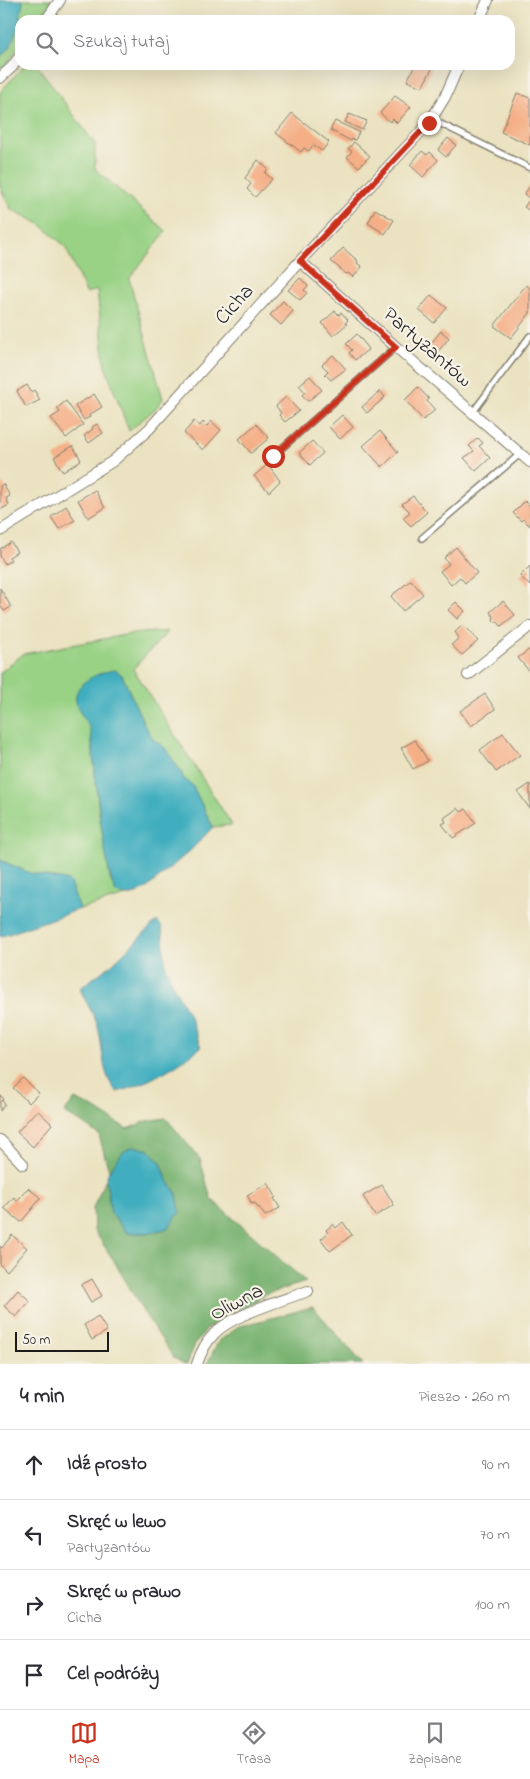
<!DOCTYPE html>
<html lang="pl">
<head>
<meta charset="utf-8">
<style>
  :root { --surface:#fff; --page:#f7f7f7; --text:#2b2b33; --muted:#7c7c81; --line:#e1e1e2; --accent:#c8321e }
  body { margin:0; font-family:"Indie Flower",sans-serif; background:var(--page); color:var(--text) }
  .scale { position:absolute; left:15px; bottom:12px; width:94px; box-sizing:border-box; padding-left:5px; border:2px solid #1c1c1c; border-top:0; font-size:14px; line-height:18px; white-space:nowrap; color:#1c1c1c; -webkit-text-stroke:4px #f7f3e8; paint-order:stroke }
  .stop { position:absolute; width:15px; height:15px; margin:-11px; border:4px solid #c8321e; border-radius:50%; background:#fff }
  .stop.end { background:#c8321e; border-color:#fff; box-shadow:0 1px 5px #0008 }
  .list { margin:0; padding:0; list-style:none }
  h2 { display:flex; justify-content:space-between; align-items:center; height:65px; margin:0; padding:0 20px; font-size:21px }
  h2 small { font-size:16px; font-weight:400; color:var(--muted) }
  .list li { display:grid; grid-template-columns:32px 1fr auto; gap:15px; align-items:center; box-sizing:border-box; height:70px; padding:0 20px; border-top:1px solid var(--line) }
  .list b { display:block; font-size:19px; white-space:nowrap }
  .list p { margin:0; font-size:16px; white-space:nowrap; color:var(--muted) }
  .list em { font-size:16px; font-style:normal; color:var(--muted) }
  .icon { flex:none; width:28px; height:28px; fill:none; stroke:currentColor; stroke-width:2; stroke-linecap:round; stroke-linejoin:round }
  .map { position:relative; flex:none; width:530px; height:1364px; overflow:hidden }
  .search { position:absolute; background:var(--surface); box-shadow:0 5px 20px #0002; left:15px; right:15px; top:15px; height:55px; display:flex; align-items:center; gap:12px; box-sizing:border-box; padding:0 18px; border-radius:15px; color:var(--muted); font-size:19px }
  .sheet { height:345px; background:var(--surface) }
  nav { display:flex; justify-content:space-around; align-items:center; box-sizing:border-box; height:70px; border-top:1px solid var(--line); background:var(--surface); font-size:14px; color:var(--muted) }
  nav a { display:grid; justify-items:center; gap:2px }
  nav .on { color:var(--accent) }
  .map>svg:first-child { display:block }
  .green { fill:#99d285; stroke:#5a7750 }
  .forest { fill:#7ab472; stroke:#4b6847 }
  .water { fill:#41aebf; stroke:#2e656e }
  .building { fill:#f5af86 }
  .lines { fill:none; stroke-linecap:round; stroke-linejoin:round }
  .service-casing { stroke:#837f6e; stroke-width:8 }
  .minor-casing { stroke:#837f6e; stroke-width:12 }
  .service { stroke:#fff; stroke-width:5 }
  .minor { stroke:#fff; stroke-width:10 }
  .route { stroke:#c8321e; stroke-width:6 }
  .labels { text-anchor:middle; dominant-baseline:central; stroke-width:4.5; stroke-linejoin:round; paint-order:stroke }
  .street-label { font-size:21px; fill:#1c1c1c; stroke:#f7f3e8 }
</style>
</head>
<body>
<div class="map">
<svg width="530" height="1364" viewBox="0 0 530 1364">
  <rect width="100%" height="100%" fill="#f7f3e8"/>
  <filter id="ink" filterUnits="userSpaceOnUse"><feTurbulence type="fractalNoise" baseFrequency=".02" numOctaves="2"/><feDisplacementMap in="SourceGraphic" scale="10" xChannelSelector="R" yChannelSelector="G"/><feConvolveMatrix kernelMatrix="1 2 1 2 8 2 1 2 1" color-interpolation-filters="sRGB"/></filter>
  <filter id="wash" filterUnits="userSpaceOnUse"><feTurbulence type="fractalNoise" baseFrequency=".0096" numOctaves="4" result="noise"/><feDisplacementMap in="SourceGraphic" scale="20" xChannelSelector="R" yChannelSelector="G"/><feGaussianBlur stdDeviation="1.12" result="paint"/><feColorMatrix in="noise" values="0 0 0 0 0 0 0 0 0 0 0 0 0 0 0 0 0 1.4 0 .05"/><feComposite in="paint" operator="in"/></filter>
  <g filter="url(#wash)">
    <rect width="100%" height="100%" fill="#eae2c0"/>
    <path class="green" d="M22,0H53L38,20H20V46L6,65L0,69V57L10,48L23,3Z
      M25,65H37L95,144V169L166,231L129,279L163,399L155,409L129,431L105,366L97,290L86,293L65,246L40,224L11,209L0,187V92Z
      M168,631L133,669L232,825L213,827L192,785L184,779L180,770L164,747L153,739L144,724L122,675L79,711L90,724L99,814L110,879L116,892L126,896L80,909L69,881L30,873L0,860V673L23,654L130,634Z"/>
    <path class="forest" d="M75,1099L94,1108L127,1129L147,1121L166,1118L200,1159L211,1199L306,1282L267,1294L237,1310L207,1328L195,1344L187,1364H184L174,1358L144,1313L114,1261L94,1230L93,1208L106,1179L111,1213L127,1233H151L177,1194L167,1179L161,1163L113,1165L109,1171L99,1135L79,1121L64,1113Z
      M313,1307L363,1364H207L218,1342L237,1327Z"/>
    <path class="water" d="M0,0H22L23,3L18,28L10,48L0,57Z
      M115,670L122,675L144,724L153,739L164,747L180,770L184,779L192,785L213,827L191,850L147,888L137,894L126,896L116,893C109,877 107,861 104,844C98,808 95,771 91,734C89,719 74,711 76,696C77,681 102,671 115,670Z
      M0,860L30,873L69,881L80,909L0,937Z
      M157,921L162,927L166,968L175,989L190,1017L201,1047C179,1065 145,1085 117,1092C100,1074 104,1046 97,1024C93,1011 84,1001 80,988L111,965Z
      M133,1146L149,1150L161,1163L167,1179L177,1194L180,1212L168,1228L151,1233H127L111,1213L106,1179L109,1171L123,1152Z"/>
    <g id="blocks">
      <path class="building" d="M415,65H422L432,69L422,87L407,81Z
        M517,93L530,98V145L501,132Z
        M395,96L411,107L397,123L393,119L390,122L380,113Z
        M292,113L329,142L322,151L313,145L309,151L304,148L301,152L276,133Z
        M349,114L367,121L362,130L345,122Z
        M335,121L359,132L355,140L352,139L351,141L330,130Z
        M448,138L456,145L446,157L438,150Z
        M354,142L370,156L359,167L347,157L352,151L348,149Z
        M422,151L427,155L430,152L438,160L423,177L410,165Z
        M258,160L268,169L265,173L272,179L255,197L247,189L251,184L245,178Z
        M530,186V211L524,207L530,199L524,194Z
        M375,209L394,220L385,234L368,223Z
        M343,248L358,261L357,263L362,267L353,277L348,273L346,274L331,261Z
        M300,278L308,286L304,290L307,293L300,300L288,290Z
        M526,285L530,288V313L511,338L494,326Z
        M431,295L447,308L434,323L419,310Z
        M283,301L293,311L281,325L270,315Z
        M335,311L339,315L341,312L348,320L345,323L347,324L333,336L322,323Z
        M441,331L449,338L436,354L428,347Z
        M357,334L369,349L355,360L349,353L352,350L346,344Z
        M333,355L346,369L331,380L325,374L328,371L322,365Z
        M310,376L322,390L308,401L302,395L305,392L299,385Z
        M27,385L31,392L34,390L40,400L26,407L17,391Z
        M418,387L429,399L427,401L435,410L423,420L405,400Z
        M380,391L385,397L367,413L362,407Z
        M94,394L102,407L89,415L90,417L84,420L75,406Z
        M286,397L299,411L285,422L279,415L281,413L276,406Z
        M66,401L83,425L66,438L51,418L60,412L57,408Z
        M342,415L353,427L340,439L329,427Z
        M194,421L200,426L203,422L207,426L211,421L221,430L203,450L184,433Z
        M97,424L103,433L89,443L84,436L93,429L92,427Z
        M256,424L269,438L251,453L239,439Z
        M380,431L398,452L382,467L363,446Z
        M478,438L483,443L479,446L490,458L476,471L464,458L474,451L469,446Z
        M312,441L323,453L310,465L299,453Z
        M73,446L81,460L63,472L54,457Z
        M268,464L280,481L269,492L254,476Z
        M3,484L10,496L6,498L9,505L0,510V486Z
        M95,490L105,508L88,518L78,500Z
        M413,496L427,512L411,526L403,518L410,512L402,504Z
        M525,501L530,506V526L523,519L521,521L513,513Z
        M66,506L75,520L59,529L51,517Z
        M11,542L17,552L9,557L11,560L5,564L0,556V549Z
        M456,547L477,573L465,583L460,577L451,585L440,571L449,564L444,558Z
        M530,566V586L520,576Z
        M411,580L423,594L403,611L391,596Z
        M0,588L11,607L4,611L0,605Z
        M503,601L515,615L501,626L498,622H495L493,620L494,617L490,612Z
        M456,602L465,611L457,619L448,610Z
        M463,625L478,641L462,655L451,645L459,638L455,632Z
        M530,649V672L518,658Z
        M485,694L495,709L471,726L460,711Z
        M503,733L520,755L496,772L480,750Z
        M415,740L428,761L413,769L401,748Z
        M530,784V809L518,792Z
        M458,808L461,812L466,809L476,823L453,838L442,824L446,822L444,818Z
        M23,1078L39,1093L29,1103L13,1088Z
        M0,1095L4,1099L2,1101L5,1104L0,1111Z
        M37,1110L52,1124L33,1147L17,1132Z
        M268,1183L276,1197L274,1198L280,1208L265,1216L259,1207L258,1208L255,1203L252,1204L247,1195Z
        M382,1185L394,1205L375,1216L363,1196Z
        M28,1188L41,1198L21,1222L4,1208L14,1197L17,1201Z
        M343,1222L352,1235L330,1251L321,1239L328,1233L326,1230L333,1224L336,1228Z
        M12,1235L27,1248L7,1271L0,1264V1246L2,1248Z
        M92,1279L102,1296L91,1302L81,1285Z
        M18,1290L30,1301L16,1317L4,1306Z
        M98,1316L107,1331L92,1340L84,1325Z"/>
    </g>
  </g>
  <g filter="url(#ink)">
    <use href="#blocks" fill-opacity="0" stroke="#837f6e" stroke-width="1"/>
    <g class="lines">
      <g class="service-casing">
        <path id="service" d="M431,119L530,168
          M473,412L530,336
          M273,456L396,347
          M422,538L520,454"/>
      </g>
      <g class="minor-casing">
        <path id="minor" d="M46,20L60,0
          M479,20L488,0
          M0,78L12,67L20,56
          M300,261L396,347L530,462
          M0,531L113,461L149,429L300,261L429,123L445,97L459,65
          M468,675L530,626
          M0,1140L23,1164
          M197,1364C201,1352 205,1343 214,1334C231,1315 284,1300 308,1291"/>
      </g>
      <use href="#service" class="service"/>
      <use href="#minor" class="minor"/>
    </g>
  </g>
  <g class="lines" filter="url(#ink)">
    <path class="route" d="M273,456L396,347L300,261L429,123"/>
  </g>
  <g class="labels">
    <g class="street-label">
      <text transform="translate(235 305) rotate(-48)">Cicha</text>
      <text transform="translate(427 348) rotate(41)">Partyzantów</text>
      <text transform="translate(237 1303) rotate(-28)">Oliwna</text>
    </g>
  </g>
</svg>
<div class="scale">50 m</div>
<div class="stop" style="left:273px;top:456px"></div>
<div class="stop end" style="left:429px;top:123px"></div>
<div class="search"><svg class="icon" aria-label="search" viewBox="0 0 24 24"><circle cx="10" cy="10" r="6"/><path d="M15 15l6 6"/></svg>Szukaj tutaj</div>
</div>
<section class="sheet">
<h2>4 min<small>Pieszo · 260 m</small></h2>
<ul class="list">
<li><svg class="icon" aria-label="ahead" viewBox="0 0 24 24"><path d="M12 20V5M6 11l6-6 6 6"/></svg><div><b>Idź prosto</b></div><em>90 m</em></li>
<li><svg class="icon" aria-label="left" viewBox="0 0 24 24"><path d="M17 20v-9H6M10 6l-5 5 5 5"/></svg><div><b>Skręć w lewo</b><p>Partyzantów</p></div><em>70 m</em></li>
<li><svg class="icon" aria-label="right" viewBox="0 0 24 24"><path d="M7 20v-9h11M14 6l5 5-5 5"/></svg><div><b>Skręć w prawo</b><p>Cicha</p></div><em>100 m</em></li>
<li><svg class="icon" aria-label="arrive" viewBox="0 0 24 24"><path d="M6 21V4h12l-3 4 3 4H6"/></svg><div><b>Cel podróży</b></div></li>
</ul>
</section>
<nav>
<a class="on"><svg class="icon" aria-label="map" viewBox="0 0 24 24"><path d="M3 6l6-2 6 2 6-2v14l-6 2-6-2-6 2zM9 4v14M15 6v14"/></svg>Mapa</a>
<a><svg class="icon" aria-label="directions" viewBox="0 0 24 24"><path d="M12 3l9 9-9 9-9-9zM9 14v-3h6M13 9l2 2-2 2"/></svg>Trasa</a>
<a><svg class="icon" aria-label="saved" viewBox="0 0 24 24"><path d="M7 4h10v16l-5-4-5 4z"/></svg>Zapisane</a>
</nav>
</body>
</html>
